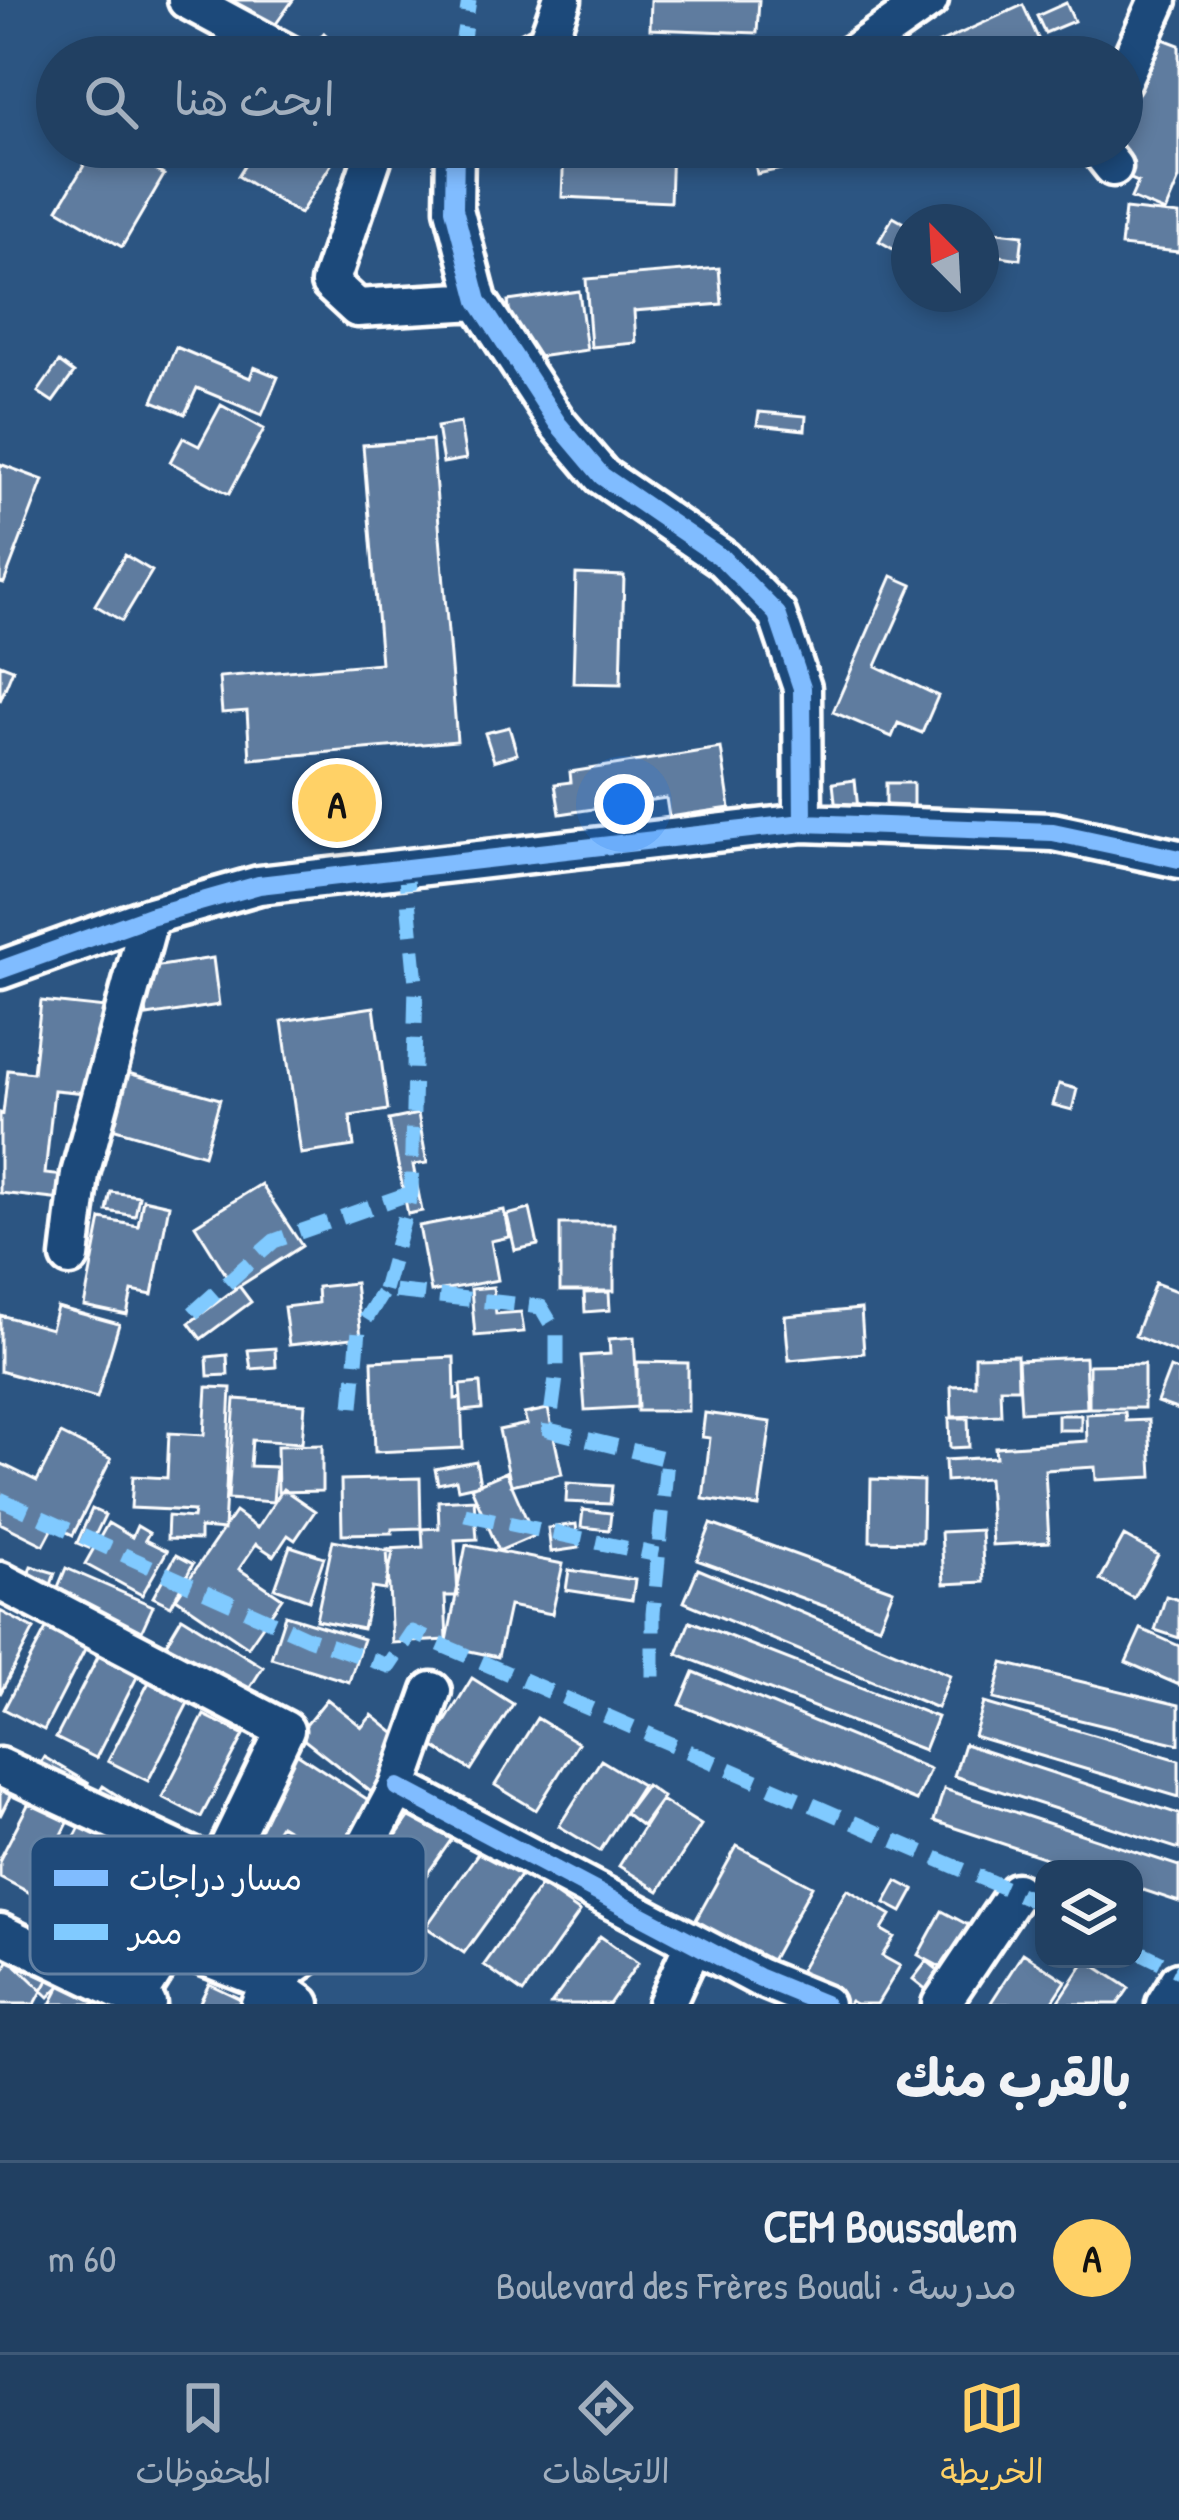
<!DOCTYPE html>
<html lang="ar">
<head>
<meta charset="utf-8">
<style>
  :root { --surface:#214062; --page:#294768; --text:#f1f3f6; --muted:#a2afbe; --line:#3e5977; --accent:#ffd166 }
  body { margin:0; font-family:"Patrick Hand","Playpen Sans Arabic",sans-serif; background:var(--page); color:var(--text); direction:rtl }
  .controls { position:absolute; right:36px; bottom:36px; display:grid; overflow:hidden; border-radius:24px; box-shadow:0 6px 18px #0003 }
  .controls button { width:108px; height:108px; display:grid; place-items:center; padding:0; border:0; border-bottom:3px solid var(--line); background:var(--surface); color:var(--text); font:60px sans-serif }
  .compass { position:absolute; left:891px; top:204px; width:108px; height:108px; border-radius:50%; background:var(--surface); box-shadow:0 6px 18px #0003; rotate:336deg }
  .you { position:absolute; left:624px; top:804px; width:42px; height:42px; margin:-30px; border:9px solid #fff; border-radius:50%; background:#1a73e8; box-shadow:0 0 0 18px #1a73e833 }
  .badge { display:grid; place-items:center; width:78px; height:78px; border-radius:50%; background:var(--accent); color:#111; font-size:39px; font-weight:700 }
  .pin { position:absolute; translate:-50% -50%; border:6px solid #fff; box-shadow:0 3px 12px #0006 }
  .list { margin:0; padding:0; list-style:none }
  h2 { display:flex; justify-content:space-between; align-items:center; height:156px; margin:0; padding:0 48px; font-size:51px }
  h2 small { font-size:39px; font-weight:400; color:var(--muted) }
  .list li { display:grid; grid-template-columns:78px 1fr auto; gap:36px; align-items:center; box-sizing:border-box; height:192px; padding:0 48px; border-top:3px solid var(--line) }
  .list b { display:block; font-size:45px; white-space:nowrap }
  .list p { margin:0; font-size:39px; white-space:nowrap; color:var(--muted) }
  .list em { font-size:39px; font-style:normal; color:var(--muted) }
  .icon { flex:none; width:66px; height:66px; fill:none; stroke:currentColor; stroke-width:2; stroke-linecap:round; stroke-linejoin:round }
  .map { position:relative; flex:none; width:1179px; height:2004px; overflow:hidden; direction:ltr }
  .search { position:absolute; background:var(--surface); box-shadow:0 6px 18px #0003; left:36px; right:36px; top:36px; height:132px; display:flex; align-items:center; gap:30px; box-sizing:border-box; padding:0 42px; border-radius:66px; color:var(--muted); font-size:45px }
  .sheet { height:348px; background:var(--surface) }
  nav { display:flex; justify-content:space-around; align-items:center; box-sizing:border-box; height:168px; border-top:3px solid var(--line); background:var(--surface); font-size:33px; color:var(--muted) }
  nav a { display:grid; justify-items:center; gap:6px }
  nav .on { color:var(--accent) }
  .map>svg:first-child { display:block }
  .building { fill:#5e7c9f; stroke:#fff; stroke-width:3 }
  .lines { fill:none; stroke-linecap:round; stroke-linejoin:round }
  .minor-casing { stroke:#fff; stroke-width:45 }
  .minor { stroke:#1f4a7a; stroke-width:36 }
  .quiet { stroke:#80caff; stroke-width:15; stroke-dasharray:30 15; stroke-linecap:butt }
  .cycleway-casing { stroke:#1f4a7a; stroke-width:26 }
  .cycleway { stroke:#80bcff; stroke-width:18 }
  .key { fill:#1f4a7a; stroke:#6280a2; stroke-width:3 }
  .key-label { font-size:33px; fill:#fff }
</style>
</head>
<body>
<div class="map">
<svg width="1179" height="2004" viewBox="0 0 1179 2004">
  <rect width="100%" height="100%" fill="#2c5582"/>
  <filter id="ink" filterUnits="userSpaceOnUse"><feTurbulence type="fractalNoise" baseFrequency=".00833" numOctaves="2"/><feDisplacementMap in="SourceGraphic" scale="24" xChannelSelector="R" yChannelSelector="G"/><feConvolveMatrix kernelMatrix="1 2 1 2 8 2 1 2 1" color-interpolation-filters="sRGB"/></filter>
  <g filter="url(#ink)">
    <path class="building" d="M227,0H293L258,49L214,18Z
      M651,0H759L757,33L650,29Z
      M1066,3L1074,21L1045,33L1037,16Z
      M1023,5L1046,56L928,57L924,50Z
      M324,33L336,44L325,57H312L307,52Z
      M1158,37L1179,45V179L1165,212L1131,198L1138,182L1089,161L1094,147H1122V82Z
      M95,147H117L164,175L122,247L58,209Z
      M256,147H342L300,214L238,176Z
      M564,147H672L670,202L562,197Z
      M788,147L791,167L757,174L753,153Z
      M1125,209L1179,215V252L1121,246Z
      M893,217L909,226V240L900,253L879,241Z
      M981,230L1023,235L1020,259L981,253Z
      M719,268L722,304L634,311L636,343L591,347L586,279Z
      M579,291L587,350L516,360L508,301Z
      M176,347L250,378L254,367L278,377L262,415L197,388L185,414L153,401Z
      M59,362L74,373L53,402L38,392Z
      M221,405L264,429L229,494L170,462L183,438L199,446Z
      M759,412L806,416L805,430L757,425Z
      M460,423L466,459L443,463L437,427Z
      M432,440L457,741L250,759L247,711L222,713L219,677L381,663L363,445Z
      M0,464L43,480L4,583L0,582Z
      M125,555L152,571L122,621L95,605Z
      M576,574L624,576L621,684L573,683Z
      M892,576L912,585L876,666L938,696L922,733L898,723L892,737L833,712Z
      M0,664L13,669L0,701Z
      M509,727L517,754L494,761L485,733Z
      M721,748L730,808L669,817L666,798L560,814L555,784L571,782L570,772Z
      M855,780L858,809L836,811L833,783Z
      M886,783H913V811H886Z
      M213,958L219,1005L147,1016L140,969Z
      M41,1001L106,1008L97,1094L54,1090L45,1174L65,1176L62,1200L0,1193V1113L3,1114L8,1070L33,1073Z
      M374,1007L388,1110L350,1116L354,1146L301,1154L282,1021Z
      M128,1073L220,1099L204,1155L112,1128Z
      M1059,1084L1077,1089L1072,1110L1053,1105Z
      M418,1114L427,1163L413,1165L422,1211L408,1214L389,1120Z
      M261,1184L302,1246L235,1289L195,1225Z
      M111,1192L139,1196L135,1216L107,1211Z
      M143,1199L169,1205L152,1295L132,1291L127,1315L84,1306L101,1219L138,1226Z
      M530,1209L538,1245L515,1250L507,1215Z
      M504,1210L509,1237L491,1241L498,1280L431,1292L419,1226Z
      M560,1224H614V1291H560Z
      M355,1283L361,1337L289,1345L284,1307L318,1303L317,1287Z
      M1155,1283L1179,1292V1354L1135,1336Z
      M239,1286L251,1302L201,1339L189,1323Z
      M493,1287L496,1314L521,1312L524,1332L475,1336L471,1289Z
      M609,1292L610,1310L585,1312L584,1293Z
      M57,1307L119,1324L97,1398L0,1371V1315L51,1329Z
      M861,1309L864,1353L789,1360L785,1316Z
      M634,1337L638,1407L585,1410L581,1356L610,1354L609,1339Z
      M275,1348L276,1367L251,1369L248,1350Z
      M227,1355L228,1375L208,1376L207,1357Z
      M1017,1355L1018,1388H1000L1001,1415L952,1417L951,1386L975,1385V1356Z
      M454,1357L455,1399L461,1398L463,1448L375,1452L372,1361Z
      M1085,1357L1087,1408L1021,1412L1018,1360Z
      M637,1362L688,1363V1411H637Z
      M1144,1364V1408H1089V1365Z
      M1170,1368L1179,1372V1410L1157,1402Z
      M480,1383L482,1409L462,1411L460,1385Z
      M207,1387L231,1388L224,1530L200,1528V1540L167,1539L168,1516L193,1518L194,1511L131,1508L133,1476L167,1478L169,1433L204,1435Z
      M235,1399L305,1404L302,1443L252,1440L250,1466L276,1467L273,1502L228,1499Z
      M548,1409L562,1474L511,1485L499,1430L527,1424L524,1414Z
      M1125,1412L1126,1421L1149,1420L1152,1477L1096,1480L1095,1467L1045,1470L1049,1542L992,1545L988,1478L946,1481L945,1460L996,1457L995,1447L1087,1441L1086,1414Z
      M705,1413L771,1422L759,1507L703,1499L710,1438L702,1437Z
      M1058,1415H1081V1430H1058Z
      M949,1418H968L969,1447L950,1448Z
      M61,1434L111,1459L73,1535L54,1526L44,1545L0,1523V1468L2,1464L37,1481Z
      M322,1445V1491L278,1492L277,1446Z
      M476,1461L480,1484L458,1489L456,1480L438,1484L435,1469Z
      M506,1472L534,1536L499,1551L471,1487Z
      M420,1478L421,1528L392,1529V1533L342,1534L341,1480Z
      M871,1479L923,1481L922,1542L870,1541Z
      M567,1483L612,1486L610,1504L566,1502Z
      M283,1489L315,1511L295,1540L288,1535L274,1556L256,1544L239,1569L282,1598L248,1647L176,1598L235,1512L257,1528Z
      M474,1499L477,1539L455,1540L458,1596H445L447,1640L392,1643L387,1549L423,1547L422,1529L439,1528L438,1501Z
      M92,1509L105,1515L89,1548L77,1543Z
      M583,1510L611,1513L609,1530L581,1527Z
      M108,1523L132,1537L137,1526L149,1533L145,1540L167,1551L142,1595L85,1564Z
      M576,1524L579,1548L551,1552L548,1528Z
      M711,1524L893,1590L879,1626L697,1560Z
      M981,1530L984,1582L944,1584L941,1532Z
      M1124,1536L1158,1555L1134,1598L1100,1580Z
      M333,1540L393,1552L385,1590L372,1588L363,1629L316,1620Z
      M466,1545L563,1564L552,1614L509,1606L498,1657L446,1646Z
      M290,1546L324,1557L309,1600L275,1588Z
      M176,1555L193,1564L171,1606L153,1597Z
      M31,1566L55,1573L45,1603L22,1595Z
      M66,1568L153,1606L133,1650L50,1606Z
      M698,1569L950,1675L937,1708L684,1602Z
      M569,1570L635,1580L632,1600L566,1590Z
      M1166,1596L1179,1600V1638L1155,1630Z
      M0,1611L34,1629L0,1694Z
      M285,1615L363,1639L349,1682L271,1658Z
      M182,1617L263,1667L239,1705L157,1659Z
      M690,1621L937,1717L924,1750L677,1654Z
      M47,1627L86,1648L44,1730L4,1709Z
      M1141,1629L1179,1646V1685L1126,1662Z
      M99,1655L138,1675L96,1758L56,1738Z
      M1003,1663L1179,1705V1744L994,1699Z
      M694,1672L930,1769L916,1801L680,1705Z
      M151,1678L190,1699L148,1781L108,1761Z
      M472,1678L513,1704L471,1770L431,1745Z
      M327,1699L362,1727L372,1715L409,1745L371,1792L298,1735Z
      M984,1703L1179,1760V1797L974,1736Z
      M204,1715L244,1735L201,1817L162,1797Z
      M537,1718L578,1743L536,1810L495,1785Z
      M964,1744L1179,1814V1849L954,1776Z
      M284,1745L379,1807L309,1914L266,1886L298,1836L280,1825L268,1844L264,1842L243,1874L224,1862Z
      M44,1757L88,1783L77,1802L33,1775Z
      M601,1760L642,1785L600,1851L559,1826Z
      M0,1785L12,1792L0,1816Z
      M646,1785L663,1797L642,1826L625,1813Z
      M103,1786L140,1810L130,1826L93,1802Z
      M944,1789L1179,1866V1902L1134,1887V1869H1079L934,1821Z
      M35,1791L74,1811L32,1894L0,1877V1859Z
      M661,1800L701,1825L659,1891L619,1866Z
      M417,1806L456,1833L399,1914L360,1887Z
      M82,1823L121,1843L78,1925L39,1905Z
      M483,1846L522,1873L464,1953L426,1927Z
      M737,1846L812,1886L757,1986L682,1945Z
      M897,1881L914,1890L902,1912L885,1903Z
      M541,1885L580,1912L523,1993L484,1965Z
      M847,1889L891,1915L882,1930L894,1937L882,1956L900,1966L877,2004H856L850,2001L848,2004H808L788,1992Z
      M942,1911L1000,1942L976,1986L918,1955Z
      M41,1920L83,1962L49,1997L6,1956Z
      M600,1936L638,1963L609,2004H551Z
      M1023,1953L1066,1981L1051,2004H990Z
      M1086,1960L1129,1988L1118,2004H1057Z
      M8,1961L48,1980L35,2004H0V1976Z
      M927,1961L964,1991L944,2004L913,1979Z
      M63,1981L102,2002L101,2004H51Z
      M209,1984L251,2004H199Z"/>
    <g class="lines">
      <g class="minor-casing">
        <path id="minor" d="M187,0L293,57
          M519,57L547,42L562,0
          M848,57L929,0
          M1122,80L1158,0
          M376,147L330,283L357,308L478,301
          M455,147L454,209L478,301L558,424L602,476L723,559L777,614L802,688L803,823
          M1097,147L1113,167
          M0,970L150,916L259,885L803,823L1053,832L1179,859
          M70,1257L80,1174L150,916
          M0,1581L285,1730L218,1869
          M0,1767L218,1869L137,1998
          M398,1787L758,1977L824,2004
          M0,1933L147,2004
          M172,1944L270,1982L301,2004
          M260,2004L270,1982L308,1955L398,1787L432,1691
          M666,2004L694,1943
          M941,2004L1016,1892
          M1165,2004L1179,1981"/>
      </g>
      <use href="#minor" class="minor"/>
      <path class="quiet" d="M460,57L469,0
        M384,1290L411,1193L416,983L405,868
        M193,1313L274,1241L411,1193
        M352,1407L359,1330L384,1290L541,1307L557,1334V1370L549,1430L667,1459L653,1614V1681
        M0,1499L308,1638L389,1666L412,1632L1044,1905
        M465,1514L658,1555
        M1134,1949L1179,1971"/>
      <g class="cycleway-casing">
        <path id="cycleway" d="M455,147L454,209L478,301L558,424L602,476L723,559L777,614L802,688L803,823
          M0,970L150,916L259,885L803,823L1053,832L1179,859
          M398,1787L758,1977L824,2004"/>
      </g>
      <use href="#cycleway" class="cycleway"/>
    </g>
  </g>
  <rect x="30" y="1836" width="396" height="138" rx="18" class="key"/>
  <rect x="54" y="1870" width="54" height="16" fill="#80bcff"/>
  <rect x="54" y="1924" width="54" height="16" fill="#80caff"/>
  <g class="key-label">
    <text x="129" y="1890">مسار دراجات</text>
    <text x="129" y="1944">ممر</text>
  </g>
</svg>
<div class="controls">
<button><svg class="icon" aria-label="layers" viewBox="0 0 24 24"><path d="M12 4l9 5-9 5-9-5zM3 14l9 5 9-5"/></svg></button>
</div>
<svg class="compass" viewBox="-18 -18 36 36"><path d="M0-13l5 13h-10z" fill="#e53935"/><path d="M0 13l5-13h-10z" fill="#a2afbe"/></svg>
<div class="you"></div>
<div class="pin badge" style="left:337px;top:803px">A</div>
<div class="search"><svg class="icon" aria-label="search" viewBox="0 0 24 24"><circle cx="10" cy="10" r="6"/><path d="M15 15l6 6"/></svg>ابحث هنا</div>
</div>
<section class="sheet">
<h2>بالقرب منك<small></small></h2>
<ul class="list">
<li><span class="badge">A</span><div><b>CEM Boussalem</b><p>مدرسة · Boulevard des Frères Bouali</p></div><em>60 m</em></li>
</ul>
</section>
<nav>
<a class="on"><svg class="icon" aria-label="map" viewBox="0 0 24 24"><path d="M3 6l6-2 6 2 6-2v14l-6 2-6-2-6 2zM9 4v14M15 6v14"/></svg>الخريطة</a>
<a><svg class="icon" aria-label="directions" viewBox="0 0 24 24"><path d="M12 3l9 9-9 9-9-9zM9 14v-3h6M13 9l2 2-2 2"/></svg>الاتجاهات</a>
<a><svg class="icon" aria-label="saved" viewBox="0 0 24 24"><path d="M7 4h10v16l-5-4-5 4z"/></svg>المحفوظات</a>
</nav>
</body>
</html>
